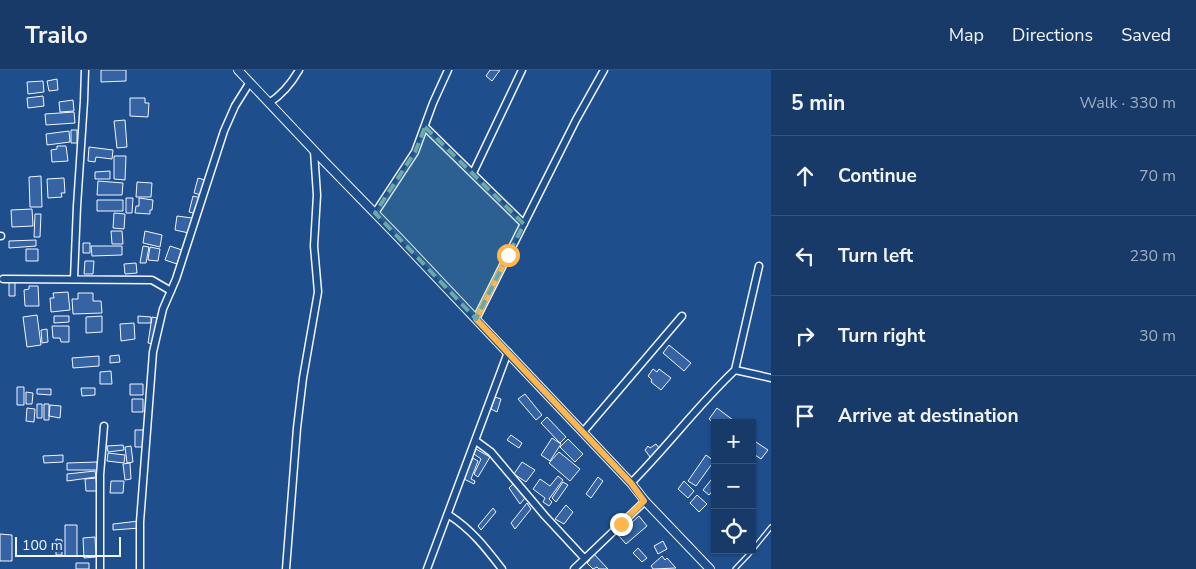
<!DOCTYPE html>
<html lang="en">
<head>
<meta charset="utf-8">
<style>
  :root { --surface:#173a69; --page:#20416f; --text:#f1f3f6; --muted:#9eadc0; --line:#36547d }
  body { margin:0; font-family:"Nunito Sans",sans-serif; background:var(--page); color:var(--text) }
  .controls { position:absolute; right:15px; bottom:15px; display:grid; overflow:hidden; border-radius:0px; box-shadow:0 1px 4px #0004 }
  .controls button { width:45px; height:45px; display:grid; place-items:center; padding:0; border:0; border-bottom:1px solid var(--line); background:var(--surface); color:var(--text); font:25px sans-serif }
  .scale { position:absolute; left:15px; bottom:12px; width:106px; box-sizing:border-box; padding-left:5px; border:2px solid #f2f6ff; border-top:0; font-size:14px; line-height:18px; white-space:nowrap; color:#f2f6ff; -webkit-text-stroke:4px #1f4e8c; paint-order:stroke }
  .stop { position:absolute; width:15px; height:15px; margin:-11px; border:4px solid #ffb74d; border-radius:50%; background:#fff }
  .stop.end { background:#ffb74d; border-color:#fff; box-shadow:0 1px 5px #0008 }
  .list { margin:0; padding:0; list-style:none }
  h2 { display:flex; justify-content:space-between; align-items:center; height:65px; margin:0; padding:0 20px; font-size:21px }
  h2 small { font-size:16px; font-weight:400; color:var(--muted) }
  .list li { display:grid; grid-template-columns:32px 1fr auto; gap:15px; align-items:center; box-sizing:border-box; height:80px; padding:0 20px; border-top:1px solid var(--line) }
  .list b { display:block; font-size:19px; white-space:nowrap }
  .list em { font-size:16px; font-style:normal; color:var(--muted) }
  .icon { flex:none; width:28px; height:28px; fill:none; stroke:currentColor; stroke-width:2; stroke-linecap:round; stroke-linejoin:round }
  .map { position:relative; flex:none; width:771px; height:499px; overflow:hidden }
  header { display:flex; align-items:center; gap:30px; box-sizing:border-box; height:70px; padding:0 25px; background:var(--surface); border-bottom:1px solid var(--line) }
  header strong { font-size:24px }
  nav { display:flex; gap:28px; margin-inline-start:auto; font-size:18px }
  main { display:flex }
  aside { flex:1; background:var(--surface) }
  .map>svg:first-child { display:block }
  .building { fill:#3563a3; stroke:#f2f6ff }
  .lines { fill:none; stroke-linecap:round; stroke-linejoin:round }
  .service-casing { stroke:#f2f6ff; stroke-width:5.5 }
  .minor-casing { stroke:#f2f6ff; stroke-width:9 }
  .tertiary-casing { stroke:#f2f6ff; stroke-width:10 }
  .service { stroke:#1f4e8c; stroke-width:3 }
  .minor { stroke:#1f4e8c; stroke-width:6 }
  .tertiary { stroke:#1f4e8c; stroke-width:8 }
  .route { stroke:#ffb74d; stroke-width:6 }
  .marked { fill:#6aa9a8; fill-opacity:0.2; stroke:#6aa9a8; stroke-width:4; stroke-dasharray:10 6; stroke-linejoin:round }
</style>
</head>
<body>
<header>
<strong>Trailo</strong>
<nav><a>Map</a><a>Directions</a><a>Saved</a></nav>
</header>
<main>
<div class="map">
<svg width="771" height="499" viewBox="0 0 771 499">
  <rect width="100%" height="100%" fill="#1f4e8c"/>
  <path class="building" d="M101,0H126V11L101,12Z
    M490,0H500L492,11L486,6Z
    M57,9L58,20L49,21L47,11Z
    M43,11L44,22L28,24L27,12Z
    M43,26L44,36L28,38L27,28Z
    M130,28H145V33H149L148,47L130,46Z
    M73,30L74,41L60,42L59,32Z
    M74,42L75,53L46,55L45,44Z
    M125,50L127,77L117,78L114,51Z
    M71,60H77V73H71Z
    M69,61L70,72L47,75L46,64Z
    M57,76H66L68,91L52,92L51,80L57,79Z
    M89,77L113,80L112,89L96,87L95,92L88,91Z
    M114,86H126L125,110L114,109Z
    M110,101V109H95V102Z
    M41,106L42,137H30L29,107Z
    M64,108L65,123H61L62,127L48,128L47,109Z
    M198,108L205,110L201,125L194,123Z
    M98,111L123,113L122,125H97Z
    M137,112L152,113L151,127H136Z
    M193,126L201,128L197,144L189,142Z
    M126,128H133L132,143H126Z
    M139,128L153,130L152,140H150V144L135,143L136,136H139Z
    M97,130H123V141H97Z
    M32,139L33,156L12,157L11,140Z
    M114,143L125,144L124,159L113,158Z
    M35,144H41L40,167H34Z
    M177,146L192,148L189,163L175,160Z
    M111,161H122L123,174H112Z
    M145,161L162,165L160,177L143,173Z
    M36,170V176L9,178V171Z
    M83,173H90V183H83Z
    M91,176H122V185L92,186Z
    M143,176L149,177L146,193H140Z
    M170,176L182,180L177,194L165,190Z
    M150,177L160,179L158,191L148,190Z
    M26,179H38V191H26Z
    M85,191H94L93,204H84Z
    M136,193L137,203L125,204L124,194Z
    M9,212H15V226H9Z
    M29,216H38L39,236H25L24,220L29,219Z
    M68,222L70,240L51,242L50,228H54L53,223Z
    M78,223H93V231H101L102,243L73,244L72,229H78Z
    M37,245L41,275L27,277L23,247Z
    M54,246H69V252L54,253Z
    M102,246V262L86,263V247Z
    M138,246L151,247V253H138Z
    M152,247L157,248L153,274L148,273Z
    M134,253L135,269L121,271L120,254Z
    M52,256H69V272H61L60,268H53Z
    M47,259L48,272L42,273L41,260Z
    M669,275L691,293L684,301L663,283Z
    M119,285L120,292L110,293V286Z
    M99,286V296L73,298L72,288Z
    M653,299L657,302L659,299L671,308L661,320L651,312L652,310L648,306Z
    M111,301L112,314H100V302Z
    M130,314H143V325H130Z
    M17,317H24V335H17Z
    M81,318H95V325L82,326Z
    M37,319H51V325L37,324Z
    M26,322L33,323L32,334H26Z
    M525,324L542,345L536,350L518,329Z
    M495,327L501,329L497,342L491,339Z
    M132,329H143V342H132Z
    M37,334H42V348H37Z
    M44,334H49V350H44Z
    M50,335L61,336L60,348L49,346Z
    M27,338L35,339L34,352L26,351Z
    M717,338L733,350L731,353L715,354L709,349Z
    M547,347L566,367L560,373L541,353Z
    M135,360H144L145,377H135Z
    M511,365L522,373L519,378L507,370Z
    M552,368L561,374L550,391L541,385Z
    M568,369L583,384L575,392L560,377Z
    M756,372L768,380L761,389L752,383V377Z
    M656,374L659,378L650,387L645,380L648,376L650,378Z
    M123,375L124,380L108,382L107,376Z
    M131,376L133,392L127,393L125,377Z
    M476,379L490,387L478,407L474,404L481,389L474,384Z
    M559,382L580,399L570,411L549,393Z
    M108,383L125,385L124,393L107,391Z
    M63,385V392L44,393L43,386Z
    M706,385L714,391L696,416L688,411Z
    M473,388L478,391L471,409L475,411L474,414L464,409Z
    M97,392L98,400H67V393Z
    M522,392L535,400L526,412L514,404Z
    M130,393L131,409L125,410L123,394Z
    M95,401L96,407L67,411V404Z
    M715,405V418L709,425L703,420Z
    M558,406L563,410L549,429L552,432L549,436L543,432L545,428L533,419L540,409L550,416Z
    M598,407L603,411L591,428L586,424Z
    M96,408L97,421H86L85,409Z
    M111,411H124L123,423H110Z
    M684,411L694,421L688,428L678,419Z
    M563,412L568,415L556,432L552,428Z
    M513,414L525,428L520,434L509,418Z
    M697,425L707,434L699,442L690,433Z
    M527,433L531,439L515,459L511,453Z
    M566,435L573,442L564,454L555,449Z
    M493,438L496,442L481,460L478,456Z
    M639,446L647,456L626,474L618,465Z
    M139,451L140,458L113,460V454Z
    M65,455H77V486H65Z
    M0,464L12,465V491H0Z
    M95,467L96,487L84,488L83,468Z
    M56,469L62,470V485H56Z
    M663,471L667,479L658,484L654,476Z
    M638,478L647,488L642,492L633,483Z
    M593,483L608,499H599L597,497L593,499L587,493L590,490L588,488Z
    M662,486L665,490L667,488L676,498L653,499L651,496Z
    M76,493H89V499H76Z"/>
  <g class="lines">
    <g class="service-casing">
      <path id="service" d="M735,499L750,483L771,457"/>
    </g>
    <g class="minor-casing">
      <path id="minor" d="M269,33C283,24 291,14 299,0
        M425,57L524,154
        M473,103L522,0
        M375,143L415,82L433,33L448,0
        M0,166H1
        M3,209L152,210L171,221
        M74,209L77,136L84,31L85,0
        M476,249L576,50L604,0
        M735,300L759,196
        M583,362L682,246
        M476,371L491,382L545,446L584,488
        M631,413C667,377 698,335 735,300L771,308
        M449,445C472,460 485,477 502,499
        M100,499V405L104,356
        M140,499V452L153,282L163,239L176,209L224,61L235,36L250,12
        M286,499L297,358L303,308L318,222L314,176L317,125L314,81
        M427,499L508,282
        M574,499L645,431"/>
    </g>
    <g class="tertiary-casing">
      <path id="tertiary" d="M238,0L323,90L399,168L631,413L645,431L710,499"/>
    </g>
    <use href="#service" class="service"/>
    <use href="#minor" class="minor"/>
    <use href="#tertiary" class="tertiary"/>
  </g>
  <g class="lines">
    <path class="route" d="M508,185L476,249L631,413L644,431L621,454"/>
  </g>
  <path class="marked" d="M425,57L524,154L476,249L375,143L415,82Z"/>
</svg>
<div class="controls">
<button>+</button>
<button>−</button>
<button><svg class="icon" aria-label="locate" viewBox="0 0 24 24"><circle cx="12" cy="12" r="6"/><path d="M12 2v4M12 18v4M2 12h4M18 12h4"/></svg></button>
</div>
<div class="scale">100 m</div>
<div class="stop" style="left:508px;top:185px"></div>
<div class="stop end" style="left:621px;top:454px"></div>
</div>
<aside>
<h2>5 min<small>Walk · 330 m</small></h2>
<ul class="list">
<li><svg class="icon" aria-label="ahead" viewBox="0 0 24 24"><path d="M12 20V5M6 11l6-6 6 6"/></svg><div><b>Continue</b></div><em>70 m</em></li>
<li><svg class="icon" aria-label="left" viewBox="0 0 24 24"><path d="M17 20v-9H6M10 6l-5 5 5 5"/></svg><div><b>Turn left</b></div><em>230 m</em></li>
<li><svg class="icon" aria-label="right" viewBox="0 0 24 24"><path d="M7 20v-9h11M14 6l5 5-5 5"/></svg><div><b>Turn right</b></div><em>30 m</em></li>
<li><svg class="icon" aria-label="arrive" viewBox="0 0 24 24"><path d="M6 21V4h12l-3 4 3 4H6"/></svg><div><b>Arrive at destination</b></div></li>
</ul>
</aside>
</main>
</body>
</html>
